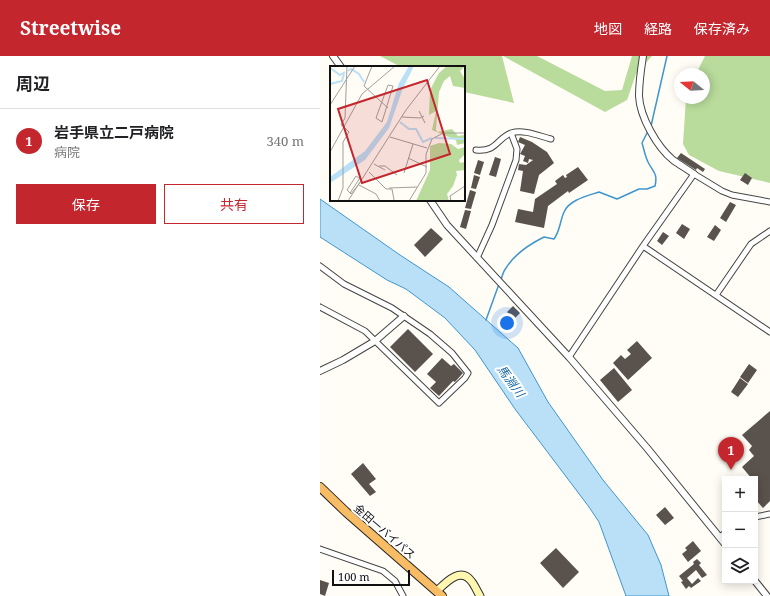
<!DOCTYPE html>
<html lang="ja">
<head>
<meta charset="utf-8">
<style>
  :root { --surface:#fff; --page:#f6f6f6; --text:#202124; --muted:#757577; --line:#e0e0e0; --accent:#c4262e }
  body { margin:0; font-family:"Noto Serif","Noto Sans JP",serif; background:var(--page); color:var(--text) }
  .controls { position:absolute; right:12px; bottom:12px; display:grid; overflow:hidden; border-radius:0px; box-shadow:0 2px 10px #0003 }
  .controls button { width:36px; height:36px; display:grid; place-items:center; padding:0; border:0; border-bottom:1px solid var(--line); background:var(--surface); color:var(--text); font:20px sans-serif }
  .compass { position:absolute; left:354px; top:12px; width:36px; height:36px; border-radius:50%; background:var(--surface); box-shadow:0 2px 10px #0003; rotate:288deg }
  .scale { position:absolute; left:12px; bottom:10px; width:78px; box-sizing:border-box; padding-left:4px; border:2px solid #111; border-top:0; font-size:11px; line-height:14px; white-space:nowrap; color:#111; -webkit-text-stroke:3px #fff; paint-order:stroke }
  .you { position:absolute; left:187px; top:267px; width:14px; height:14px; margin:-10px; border:3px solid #fff; border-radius:50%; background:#1a73e8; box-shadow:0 0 0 6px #1a73e833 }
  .badge { display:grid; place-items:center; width:26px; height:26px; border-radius:50%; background:var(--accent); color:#fff; font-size:13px; font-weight:700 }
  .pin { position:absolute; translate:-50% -33px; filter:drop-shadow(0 1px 2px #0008) }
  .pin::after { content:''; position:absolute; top:21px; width:14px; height:12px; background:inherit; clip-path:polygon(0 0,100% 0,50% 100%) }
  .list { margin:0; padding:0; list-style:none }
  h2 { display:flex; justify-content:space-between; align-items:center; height:52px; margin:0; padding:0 16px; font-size:17px }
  h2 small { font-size:13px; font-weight:400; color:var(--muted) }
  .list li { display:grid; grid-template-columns:26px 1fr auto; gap:12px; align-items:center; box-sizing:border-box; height:64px; padding:0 16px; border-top:1px solid var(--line) }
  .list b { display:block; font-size:15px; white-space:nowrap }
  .list p { margin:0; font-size:13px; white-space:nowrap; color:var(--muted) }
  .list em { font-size:13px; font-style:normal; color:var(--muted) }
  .actions { display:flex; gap:8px; padding:12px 16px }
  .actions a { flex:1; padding:9px 0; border:1px solid var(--accent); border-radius:0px; text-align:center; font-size:14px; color:var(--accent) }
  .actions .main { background:var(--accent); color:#fff }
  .icon { flex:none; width:22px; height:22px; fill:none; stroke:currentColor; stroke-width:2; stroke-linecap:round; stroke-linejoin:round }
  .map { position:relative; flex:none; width:450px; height:540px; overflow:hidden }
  header { display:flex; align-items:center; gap:24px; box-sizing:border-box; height:56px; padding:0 20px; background:var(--accent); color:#fff }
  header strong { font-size:19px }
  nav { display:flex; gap:22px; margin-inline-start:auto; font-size:14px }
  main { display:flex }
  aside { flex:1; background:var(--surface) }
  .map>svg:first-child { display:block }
  .forest { fill:#b9dc9c }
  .water { fill:#b9e0f7; stroke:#3f96cf }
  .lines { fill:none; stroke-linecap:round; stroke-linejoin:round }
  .stream { stroke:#3f96cf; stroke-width:1.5 }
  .building { fill:#5a524d }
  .minor-casing { stroke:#444; stroke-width:7 }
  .tertiary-casing { stroke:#444; stroke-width:8 }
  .secondary-casing { stroke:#333; stroke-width:9 }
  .trunk-casing { stroke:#222; stroke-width:10 }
  .minor { stroke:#fff; stroke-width:5 }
  .tertiary { stroke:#fff; stroke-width:6 }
  .secondary { stroke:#fff6b0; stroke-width:7 }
  .trunk { stroke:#f7bc64; stroke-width:8 }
  .labels { text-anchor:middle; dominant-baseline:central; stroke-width:4; stroke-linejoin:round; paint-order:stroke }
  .street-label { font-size:11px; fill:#111; stroke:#fff }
  .water-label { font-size:12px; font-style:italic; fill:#1768a6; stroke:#fff }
  .inset-river { fill:none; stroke:#b9e0f7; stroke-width:2 }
  .inset-road { fill:none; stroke:#a09f9a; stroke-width:1 }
  .view { fill:#c4262e; fill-opacity:0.15; stroke:#c4262e; stroke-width:2 }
  .inset-edge { fill:none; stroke:#111; stroke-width:2 }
</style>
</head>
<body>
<header>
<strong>Streetwise</strong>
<nav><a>地図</a><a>経路</a><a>保存済み</a></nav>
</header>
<main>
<aside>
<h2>周辺<small></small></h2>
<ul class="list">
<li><span class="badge">1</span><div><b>岩手県立二戸病院</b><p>病院</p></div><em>340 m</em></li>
</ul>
<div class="actions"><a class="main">保存</a><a>共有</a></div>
</aside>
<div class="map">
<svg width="450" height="540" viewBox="0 0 450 540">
  <rect width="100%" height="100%" fill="#fffdf5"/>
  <path class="forest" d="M60,0H182L194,47L144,36V11H81Z
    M183,0H217L285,35L302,34L312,0H332L316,18L307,44L285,56Z
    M385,0H450V127L399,115L369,99L363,88L366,42H384V18H376Z"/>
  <path class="water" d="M0,143L80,199L129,231L198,292L228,346L283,424L328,479L341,509L349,540H306L279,466L269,451L195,353L155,294L125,262L86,233L67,224L0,181Z"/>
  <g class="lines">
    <path class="stream" d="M331,70L347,0
      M181,224C182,220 183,216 186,212C194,199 210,188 224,181L234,183C240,175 240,165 244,156C249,144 267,140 279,136L297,143L319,133H327L335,130C338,117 333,116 328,106C325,100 324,93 322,87L328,75
      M166,264L179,228"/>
  </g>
  <path class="building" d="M200,81L212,86L227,96L234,107L219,119L214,138L200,135L203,115L198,114L199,108L206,109L213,104L209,103L208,107L203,105L205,100L200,98L205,89L198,86Z
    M361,97L385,113L383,116L377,112L376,114L357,102Z
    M175,101L181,103L176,121L169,119Z
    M158,104L164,106L160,119L154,117Z
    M258,111L268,124L249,137L248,135L228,150L224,172L195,166L198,153L213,156L215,143L237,128L235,125L243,119L245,122L247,121L246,119Z
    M425,117L432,122L428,129L420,124Z
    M154,119L160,121L156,133L151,132Z
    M150,134L156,136L151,153L145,152Z
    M410,146L416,149L406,166L400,162Z
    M145,154L151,155L146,173L140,171Z
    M362,168L370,173L364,183L356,177Z
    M395,169L401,174L394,185L387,181Z
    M111,172L123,183L105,201L94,189Z
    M343,176L349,180L342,189L337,185Z
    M193,250L200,257L194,263L187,256Z
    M88,273L113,298L95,316L70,291Z
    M317,285L332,302L308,324L293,307L301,299L305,303L311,298L307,294Z
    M122,302L131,310L134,308L143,317L135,326L133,325L119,340L110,332L116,326L107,318Z
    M429,308L437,314L428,327L420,321Z
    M294,312L312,334L298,346L280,324Z
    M420,322L428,328L418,341L411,336Z
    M450,355V445L443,452L435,443V429L436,428L435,423H432L422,411L434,400L429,394L432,390L422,379Z
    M43,407L56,423L49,428L56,436L50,440L31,418Z
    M345,451L354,462L345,469L336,459Z
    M373,485L381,495L368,506L362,498L367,494L365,492Z
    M236,492L259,516L243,532L220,507Z
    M377,503L381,507L379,509L387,519L382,522L376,514L367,522L372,528L378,522L381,525L371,532L369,530L366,533L361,526L363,525L359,520L374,508L373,506Z
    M0,524L9,527L5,540L0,538Z"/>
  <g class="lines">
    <g class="minor-casing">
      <path id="minor" d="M156,94C177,96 176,83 191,77C204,73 219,80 231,83
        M323,190L450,276
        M157,202L172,169L196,104L197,93L191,77
        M0,210L24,228L72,252L110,278L132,297L148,317L145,322L119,347L45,275L0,251
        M396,239L431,188L450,175
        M249,301L323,190L374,118L402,135L412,139L450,146
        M435,461L450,458
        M400,481L405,477
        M0,493L63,515L75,525L83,540"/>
    </g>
    <g class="tertiary-casing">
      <path id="tertiary" d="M13,0L21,11
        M323,0C321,13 319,27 319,40C320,61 337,91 353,104C360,109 367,113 374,118
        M110,144L127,169L249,301L327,392L405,488
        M0,315L23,304L55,285L84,260
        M435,525L447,540"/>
    </g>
    <g class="secondary-casing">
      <path id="secondary" d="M117,535C126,526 141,510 152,526C155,530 157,535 160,540"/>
    </g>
    <g class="trunk-casing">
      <path id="trunk" d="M0,431L26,456L122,540"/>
    </g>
    <use href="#minor" class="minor"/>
    <use href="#tertiary" class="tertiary"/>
    <use href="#secondary" class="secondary"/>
    <use href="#trunk" class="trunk"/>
  </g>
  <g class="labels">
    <g class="street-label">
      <text transform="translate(65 475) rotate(41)">金田一バイパス</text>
    </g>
    <g class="water-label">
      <text transform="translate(191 325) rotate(54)">馬淵川</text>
    </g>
  </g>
  <g transform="translate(10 10)">
    <rect width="135" height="135" fill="#fffdf5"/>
    <path d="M117,0H135L130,5L135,13V22L123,20L120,10L114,15L109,26L106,63L107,66L122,63L128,70L135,69V77L127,79L126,74L102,64L106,45L99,49L100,24L109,7ZM109,77L121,78L128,83L135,81V88L129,94L130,97L135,96V104L126,105L127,109L123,120L117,128L119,135H86L100,104V80Z" fill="#b9dc9c"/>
    <path d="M79,0H84L73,22L59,62L35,94L0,117V111L35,85L57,56L69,17Z" fill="#b9e0f7"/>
    <path class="inset-river" d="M0,2L10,9L15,6M18,5L21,3L29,8L34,16M0,18L12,15L14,8M70,56L79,63H86L93,76L102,72M105,72L135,73"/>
    <path class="inset-road" d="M42,0L34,20L58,42M58,19L63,20L52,56L46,52ZM0,39L25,0M89,45L95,57M72,51L90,52L94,50M15,62L11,59L15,52L17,0M60,71L97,82M0,86L32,28L65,0M78,92L97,101M44,98L55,104M49,100H55L67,109M39,106L56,123H62L64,134M74,107L83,78M26,110L32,114L21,128L17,124ZM29,119L46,128L50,135M59,122L87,121M20,127L30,112M8,135L13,122V76L19,66L15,62M18,135L76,44L110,0M79,135L96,107V88L102,73L113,67H135M121,135L120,130L135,120"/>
    <path class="view" d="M97,14L120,88L32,117L8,43Z"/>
    <rect width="135" height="135" class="inset-edge"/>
  </g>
</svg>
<div class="controls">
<button>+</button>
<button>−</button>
<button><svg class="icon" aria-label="layers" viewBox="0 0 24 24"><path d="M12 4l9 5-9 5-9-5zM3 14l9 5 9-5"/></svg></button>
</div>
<svg class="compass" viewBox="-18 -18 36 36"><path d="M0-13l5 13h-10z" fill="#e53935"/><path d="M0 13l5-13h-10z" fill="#757577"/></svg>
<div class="scale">100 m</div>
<div class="you"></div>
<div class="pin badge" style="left:411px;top:414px">1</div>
</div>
</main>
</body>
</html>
